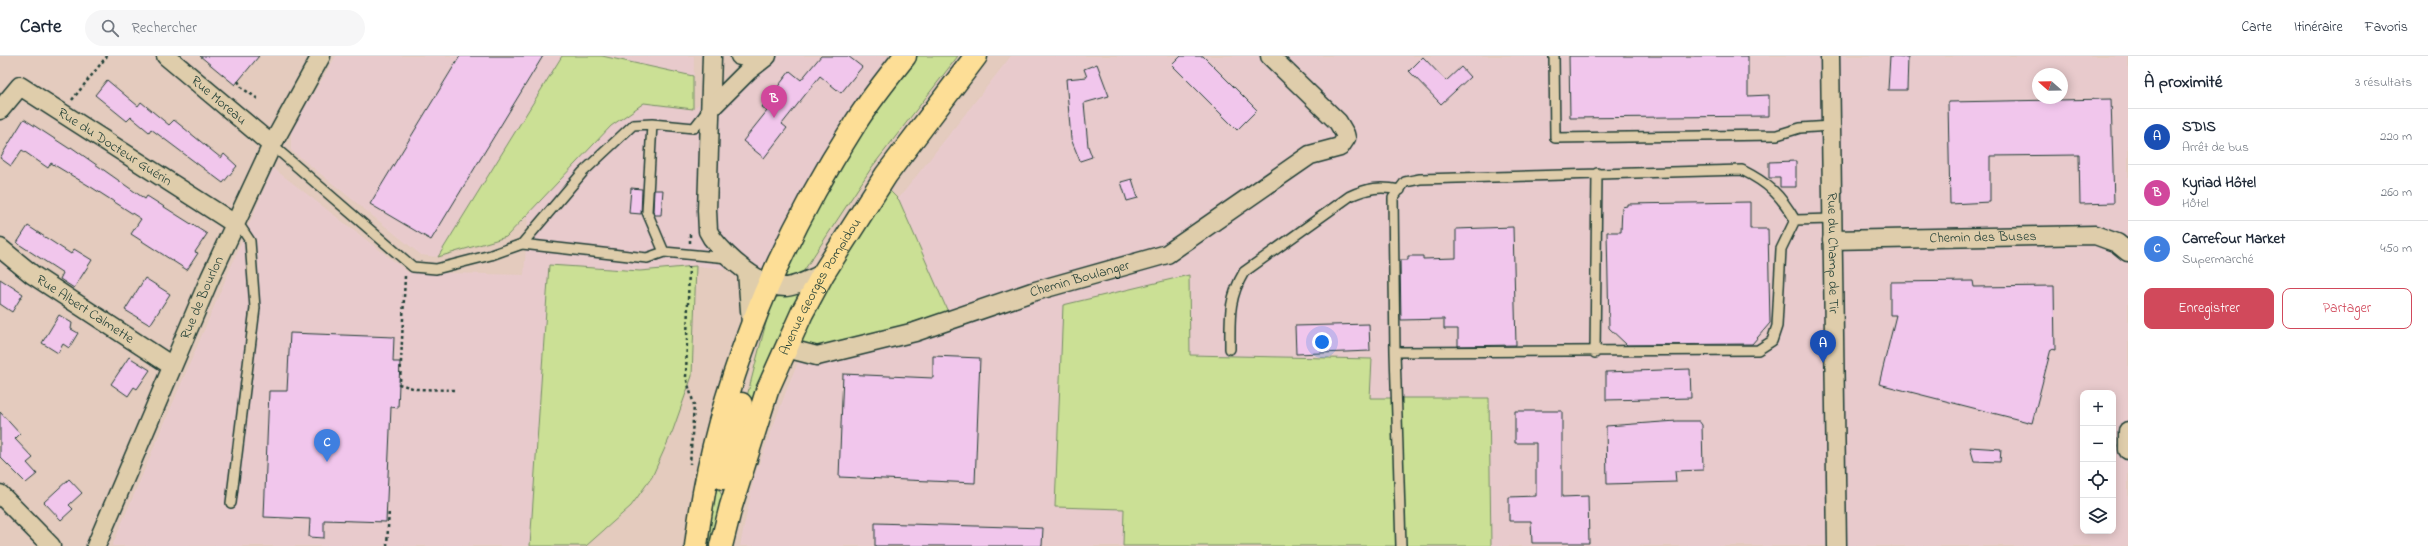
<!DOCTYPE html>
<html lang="fr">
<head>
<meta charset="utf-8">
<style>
  :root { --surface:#fff; --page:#f6f6f7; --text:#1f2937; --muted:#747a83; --line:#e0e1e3; --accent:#d1495b }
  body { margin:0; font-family:"Indie Flower",sans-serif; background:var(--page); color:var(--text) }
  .controls { position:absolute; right:12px; bottom:12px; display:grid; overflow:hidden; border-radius:8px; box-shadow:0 2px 10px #0003 }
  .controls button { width:36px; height:36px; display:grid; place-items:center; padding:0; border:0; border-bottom:1px solid var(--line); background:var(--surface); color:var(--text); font:20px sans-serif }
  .compass { position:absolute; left:2032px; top:12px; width:36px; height:36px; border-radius:50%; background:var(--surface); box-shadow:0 2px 10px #0003; rotate:290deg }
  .you { position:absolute; left:1322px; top:286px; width:14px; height:14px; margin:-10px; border:3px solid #fff; border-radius:50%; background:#1a73e8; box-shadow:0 0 0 6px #1a73e833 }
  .badge { display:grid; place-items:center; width:26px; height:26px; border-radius:50%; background:var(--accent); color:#fff; font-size:13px; font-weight:700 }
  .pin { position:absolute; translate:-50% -33px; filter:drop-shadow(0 1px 2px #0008) }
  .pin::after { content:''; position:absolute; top:21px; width:14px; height:12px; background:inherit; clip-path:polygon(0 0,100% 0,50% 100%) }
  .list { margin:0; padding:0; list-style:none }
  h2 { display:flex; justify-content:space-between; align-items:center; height:52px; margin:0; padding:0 16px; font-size:17px }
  h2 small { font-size:13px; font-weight:400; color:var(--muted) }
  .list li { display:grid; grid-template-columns:26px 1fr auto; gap:12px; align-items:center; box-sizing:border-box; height:56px; padding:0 16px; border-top:1px solid var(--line) }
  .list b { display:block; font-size:15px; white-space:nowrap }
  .list p { margin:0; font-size:13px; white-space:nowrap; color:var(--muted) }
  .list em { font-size:13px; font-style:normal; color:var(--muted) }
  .actions { display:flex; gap:8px; padding:12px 16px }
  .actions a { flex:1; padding:9px 0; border:1px solid var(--accent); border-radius:8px; text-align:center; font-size:14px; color:var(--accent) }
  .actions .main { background:var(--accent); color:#fff }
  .icon { flex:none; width:22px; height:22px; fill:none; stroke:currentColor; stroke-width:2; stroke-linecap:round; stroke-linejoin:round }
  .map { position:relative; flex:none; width:2128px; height:490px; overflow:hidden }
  header { display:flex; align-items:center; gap:24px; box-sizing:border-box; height:56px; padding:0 20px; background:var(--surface); border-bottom:1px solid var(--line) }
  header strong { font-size:19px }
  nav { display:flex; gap:22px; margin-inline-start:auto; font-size:14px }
  .search { width:280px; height:36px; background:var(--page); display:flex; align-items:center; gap:10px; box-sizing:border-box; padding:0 14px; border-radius:22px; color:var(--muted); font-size:15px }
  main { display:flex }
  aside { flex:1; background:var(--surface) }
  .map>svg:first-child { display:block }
  .built { fill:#e8cacc; fill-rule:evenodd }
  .green { fill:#cbe095; stroke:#758e64 }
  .building { fill:#f1c6ec; stroke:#1f3d34 }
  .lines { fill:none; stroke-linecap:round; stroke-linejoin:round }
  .lane-casing { stroke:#1f3d34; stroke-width:12 }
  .street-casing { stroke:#1f3d34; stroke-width:21 }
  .primary-casing { stroke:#1f3d34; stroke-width:25 }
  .path { stroke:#1f3d34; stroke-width:2.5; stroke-dasharray:3 3; stroke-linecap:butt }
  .lane { stroke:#dfcdab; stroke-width:9 }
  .street { stroke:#dfcdab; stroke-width:18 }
  .primary { stroke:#fdde96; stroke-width:22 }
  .labels { text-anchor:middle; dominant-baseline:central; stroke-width:3.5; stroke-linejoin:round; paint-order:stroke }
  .street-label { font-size:14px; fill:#1f3d34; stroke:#dfcdab }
</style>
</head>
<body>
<header>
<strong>Carte</strong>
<div class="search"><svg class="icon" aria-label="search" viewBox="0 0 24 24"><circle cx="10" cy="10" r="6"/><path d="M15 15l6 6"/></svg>Rechercher</div>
<nav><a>Carte</a><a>Itinéraire</a><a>Favoris</a></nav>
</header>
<main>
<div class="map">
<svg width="2128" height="490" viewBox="0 0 2128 490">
  <rect width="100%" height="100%" fill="#e4cbbe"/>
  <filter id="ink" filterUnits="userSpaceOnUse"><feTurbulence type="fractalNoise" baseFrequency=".025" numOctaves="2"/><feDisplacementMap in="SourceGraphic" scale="8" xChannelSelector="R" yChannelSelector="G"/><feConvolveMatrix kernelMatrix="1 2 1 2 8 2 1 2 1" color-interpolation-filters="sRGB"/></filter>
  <g filter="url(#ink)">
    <path class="built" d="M336,0H694L693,53L753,0H896L764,217L696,210L692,320L673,374L652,421L631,450L586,490H112L273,112L408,216L524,219L528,160L506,181L438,201L421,199L291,94V74Z
      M1011,0H2128V490H740L754,422L791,322L822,255L847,208ZM2038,18H2062V42H2038ZM2083,337H2113V475H2083Z"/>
    <path class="green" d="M562,0H602L693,20V53L644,47L611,70L506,181L438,201Z
      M914,0H958L872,111L803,216L792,222L783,223L784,214L850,93Z
      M890,135L899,144L948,256L833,290L800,289L816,249L838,208Z
      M549,209L640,215L696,210L692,320L673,374L652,421L631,450L586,490H530Z
      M1189,219L1190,299L1372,303L1370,342H1489L1491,490H1123L1124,453L1055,451L1063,249Z
      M806,232L728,414L768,259L775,242Z
      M715,432L719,434L724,443L714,490H704Z"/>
    <path class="building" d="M200,0H259L235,29Z
      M460,0H543L431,184L370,148Z
      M821,0H848L862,11L841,37L820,20L782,68L787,72L764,102L743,85L767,55L762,51L790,15L801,24Z
      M1181,0H1203L1257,54L1237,74L1172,9Z
      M1569,0H1748V40L1769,39V60L1570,62Z
      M1890,0L1908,1L1907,34H1888Z
      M1423,1L1446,25L1461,11L1470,21L1441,48L1409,15Z
      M1097,8L1109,40L1084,47L1088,90L1092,101L1080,105L1071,83L1066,23L1087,21L1084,13Z
      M107,24L138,50L141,46L169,69L174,64L221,102L224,98L237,110L223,127L151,73L149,76L131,61L127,65L95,39Z
      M2111,43L2114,147L2080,148L2079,99L1990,100V146L1950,148L1948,46Z
      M24,63L70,93L71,91L145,143L147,140L207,178L195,196L198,197L187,214L131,178L141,163L91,131L51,107L48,112L22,94L11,110L0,102Z
      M1796,105V131H1780V122H1769V106Z
      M1132,123L1138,142L1127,145L1121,126Z
      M631,132L642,133L641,158L629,157Z
      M654,134H663L661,159H655L653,155Z
      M1750,146V173H1768L1770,267L1752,288L1627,289L1609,272L1607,176H1621L1622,151L1627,150V148Z
      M28,170L71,198L74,193L92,204L74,232L60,223L63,217L17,187Z
      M1513,171L1516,289L1458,290V273H1444V263L1401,264L1400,204H1408V200H1423V203L1456,202V173Z
      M145,222L170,238L150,269L125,254Z
      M0,223L23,238L12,256L0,248Z
      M1973,225L1974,231L2054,230L2055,294L2051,293L2032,367L1879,328L1896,259H1890V226Z
      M59,259L72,267L71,273L78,277L69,292L63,288L58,297L42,287Z
      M1369,268L1370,295L1296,298L1295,270Z
      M290,277L394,281L393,306H400L399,328L398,352L391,351L386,466L324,464V482L309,481L310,463L264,461L269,335H287Z
      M933,300L980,302L975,427L839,421L843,318L933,322Z
      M129,301L150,314L137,333L134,331L128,340L111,328Z
      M1690,313L1691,342L1606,344V316Z
      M1515,355H1562V441L1588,440L1589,487H1532L1531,465H1509V441L1536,440V387H1515Z
      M0,356L20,378L15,383L33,402L27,407L37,418L26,427L0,401Z
      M1677,365H1699L1702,369L1703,414L1675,415L1676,426L1607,428L1606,370Z
      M1970,391L2001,393L2000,406L1974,405Z
      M69,423L82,437L69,449L73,453L61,464L44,446Z
      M875,467L1043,472L1042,490H875Z"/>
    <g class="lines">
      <g class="lane-casing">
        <path id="lane" d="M1554,0L1555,82L1777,79L1800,72L1831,70
          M652,68L647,156L664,196
          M272,89L413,211L436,213L491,199L522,188L647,202L664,196L728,202
          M1742,114C1768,127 1780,138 1795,164L1781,193L1777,270L1772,285L1758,294L1395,296L1393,142L1405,126L1420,123Z
          M1795,164L1832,163
          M522,188L583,116L633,69L652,68L694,72L708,54
          M1230,293C1230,262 1228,243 1244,216L1350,140C1368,132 1380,130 1400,134
          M1395,296L1401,490
          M1595,297L1597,117
          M231,447L255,252L250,185L242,173L235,168"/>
      </g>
      <g class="street-casing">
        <g id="street">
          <path id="s1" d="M166,0L272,89"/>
          <path d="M712,0L707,154L708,175L712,182C727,201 759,231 785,231C796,231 812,222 823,218"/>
          <path d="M740,0L760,4"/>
          <path id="s2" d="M1830,0L1837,490"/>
          <path d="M711,52L748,15L767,0"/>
          <path id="s3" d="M0,54L20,30L235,168"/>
          <path id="s4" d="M1832,184L2095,179L2117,187L2128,196"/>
          <path id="s5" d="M0,192L33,219L172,310"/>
          <path d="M747,216L751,267"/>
          <path id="s6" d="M786,292L817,300L915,276L1032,236L1167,198L1310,99L1340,91L1346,82L1345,78L1338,66L1270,0"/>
          <path d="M2128,375V394"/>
          <path d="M0,438L51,490"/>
          <path id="s7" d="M96,490L210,222L272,89L321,0"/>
        </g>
      </g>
      <g class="primary-casing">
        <g id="primary">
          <path d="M723,422L741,348"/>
          <path d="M696,490C713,342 773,196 853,71C868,46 887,23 905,0"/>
          <path id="s8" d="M721,490L731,450L767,335L802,257L823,218L886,119L976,0"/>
        </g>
      </g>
      <path class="path" d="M238,25L242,32L258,43
        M72,44L107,0
        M690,187V176
        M689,210L686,321L694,349L690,408
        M405,220L400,327L399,328L416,333L454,334
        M387,490L389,454"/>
      <use href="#lane" class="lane"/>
      <use href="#street" class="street"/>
      <use href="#primary" class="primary"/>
    </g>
  </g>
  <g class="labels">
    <g class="street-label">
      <text stroke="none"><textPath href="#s1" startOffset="69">Rue Moreau</textPath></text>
      <text stroke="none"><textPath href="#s3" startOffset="144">Rue du Docteur Guérin</textPath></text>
      <text stroke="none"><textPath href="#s4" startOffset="151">Chemin des Buses</textPath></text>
      <text stroke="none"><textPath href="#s2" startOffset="197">Rue du Champ de Tir</textPath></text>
      <text stroke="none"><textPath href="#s6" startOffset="306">Chemin Boulanger</textPath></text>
      <text stroke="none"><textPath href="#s8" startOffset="279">Avenue Georges Pompidou</textPath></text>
      <text stroke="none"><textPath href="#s7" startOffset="270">Rue de Bourlon</textPath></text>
      <text stroke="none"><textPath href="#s5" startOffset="105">Rue Albert Calmette</textPath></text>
    </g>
  </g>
</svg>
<div class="controls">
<button>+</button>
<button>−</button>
<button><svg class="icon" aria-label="locate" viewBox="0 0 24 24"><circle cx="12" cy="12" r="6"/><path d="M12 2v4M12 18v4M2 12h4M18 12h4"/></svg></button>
<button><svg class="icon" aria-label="layers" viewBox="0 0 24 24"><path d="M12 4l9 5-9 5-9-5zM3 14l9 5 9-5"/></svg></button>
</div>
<svg class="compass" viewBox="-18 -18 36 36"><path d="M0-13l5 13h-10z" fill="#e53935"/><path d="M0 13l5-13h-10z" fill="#747a83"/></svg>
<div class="you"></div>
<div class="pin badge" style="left:1823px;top:307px;background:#1a4fb4">A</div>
<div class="pin badge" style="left:774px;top:62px;background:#d1479c">B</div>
<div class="pin badge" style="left:327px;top:406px;background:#3f7fe0">C</div>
</div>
<aside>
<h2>À proximité<small>3 résultats</small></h2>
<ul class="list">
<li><span class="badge" style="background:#1a4fb4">A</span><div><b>SDIS</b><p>Arrêt de bus</p></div><em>220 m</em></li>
<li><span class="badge" style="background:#d1479c">B</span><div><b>Kyriad Hôtel</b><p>Hôtel</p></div><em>260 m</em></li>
<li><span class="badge" style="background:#3f7fe0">C</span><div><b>Carrefour Market</b><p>Supermarché</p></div><em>450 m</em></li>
</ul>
<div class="actions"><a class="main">Enregistrer</a><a>Partager</a></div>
</aside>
</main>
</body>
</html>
